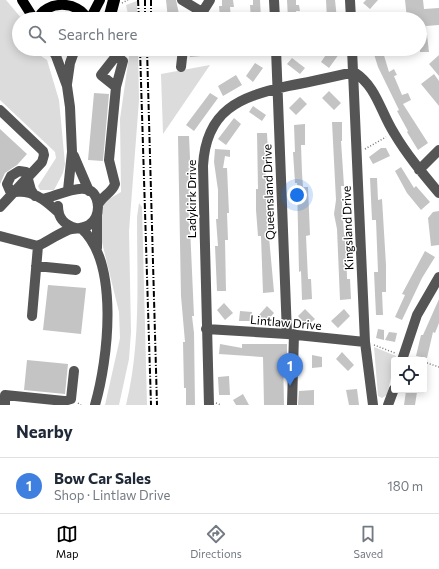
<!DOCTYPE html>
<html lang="en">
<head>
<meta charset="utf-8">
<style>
  :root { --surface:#fff; --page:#f2f2f3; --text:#1f2937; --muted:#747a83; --line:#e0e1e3; --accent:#000 }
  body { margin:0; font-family:Commissioner,sans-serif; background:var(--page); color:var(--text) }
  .controls { position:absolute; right:12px; bottom:12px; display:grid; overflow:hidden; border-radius:4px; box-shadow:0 2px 10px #0003 }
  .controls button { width:36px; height:36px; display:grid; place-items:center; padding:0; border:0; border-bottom:1px solid var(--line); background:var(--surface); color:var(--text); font:20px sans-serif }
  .you { position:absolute; left:297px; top:195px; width:14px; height:14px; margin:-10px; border:3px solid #fff; border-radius:50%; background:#1a73e8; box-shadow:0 0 0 6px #1a73e833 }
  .badge { display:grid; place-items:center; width:26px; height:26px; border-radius:50%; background:var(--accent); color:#fff; font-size:13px; font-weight:700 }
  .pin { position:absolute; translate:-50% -33px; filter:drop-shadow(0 1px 2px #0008) }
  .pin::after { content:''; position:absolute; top:21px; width:14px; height:12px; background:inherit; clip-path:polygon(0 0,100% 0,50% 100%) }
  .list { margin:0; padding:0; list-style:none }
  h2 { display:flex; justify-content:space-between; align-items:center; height:52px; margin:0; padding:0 16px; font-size:17px }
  h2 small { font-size:13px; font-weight:400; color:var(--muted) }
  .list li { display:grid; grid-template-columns:26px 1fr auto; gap:12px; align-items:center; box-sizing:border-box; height:56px; padding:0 16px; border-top:1px solid var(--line) }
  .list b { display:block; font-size:15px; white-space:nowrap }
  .list p { margin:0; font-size:13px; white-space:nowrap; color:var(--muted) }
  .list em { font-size:13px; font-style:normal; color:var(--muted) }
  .icon { flex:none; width:22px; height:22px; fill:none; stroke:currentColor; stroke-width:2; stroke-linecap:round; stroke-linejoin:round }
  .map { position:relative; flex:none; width:439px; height:405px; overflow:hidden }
  .search { position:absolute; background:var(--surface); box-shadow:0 2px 10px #0003; left:12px; right:12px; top:12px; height:44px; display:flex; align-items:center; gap:10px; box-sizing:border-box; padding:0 14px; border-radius:22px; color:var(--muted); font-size:15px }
  .sheet { height:108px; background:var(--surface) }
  nav { display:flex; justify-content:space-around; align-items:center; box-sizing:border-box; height:56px; border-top:1px solid var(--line); background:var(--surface); font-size:11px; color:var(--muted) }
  nav a { display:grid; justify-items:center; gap:2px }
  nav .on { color:var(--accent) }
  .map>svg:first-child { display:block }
  .green { fill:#dcdcdc }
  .building { fill:#c4c4c4 }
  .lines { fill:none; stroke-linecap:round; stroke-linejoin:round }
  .path { stroke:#777; stroke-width:1.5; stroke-dasharray:1 2; stroke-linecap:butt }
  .minor { stroke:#555; stroke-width:10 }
  .major { stroke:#000; stroke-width:10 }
  .highway { stroke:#000; stroke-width:12 }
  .rail { stroke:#000; stroke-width:2; stroke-dasharray:6 2 1 2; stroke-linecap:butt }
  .labels { text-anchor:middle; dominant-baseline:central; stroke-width:3; stroke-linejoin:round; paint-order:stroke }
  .street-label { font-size:12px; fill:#000; stroke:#fff }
</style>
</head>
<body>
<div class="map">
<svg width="439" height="405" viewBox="0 0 439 405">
  <rect width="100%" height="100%" fill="#fff"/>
  <path class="green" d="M0,0H6L22,19H19V49H35L41,56L47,60L59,100L65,164L63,173L54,190H40L38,186L56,158L55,152L0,100Z
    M137,1V19H129L126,5Z
    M130,49H138L139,100L129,231L131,332L129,359L119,405H105L120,338L119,312L99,230L104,202L121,192L120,119Z
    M210,65L163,134L161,74Z
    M139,203L142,207L147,405H126C141,344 137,280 137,217Z
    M374,347L396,356L387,395L382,398L378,396Z"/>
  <path class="building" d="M166,0H176L180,19H168Z
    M222,0H233L234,7H230L231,19H220L219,6H222Z
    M253,0H260L261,19H251L250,5H253Z
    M287,0H296V5H299L300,11H296L297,19H288Z
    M326,0H335L337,19H327Z
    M366,0H378L370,9L363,3Z
    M405,0H423L424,9L439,8V25L426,26L429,52H420V19H407Z
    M189,49H201V56L190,57Z
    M330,49L339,54L329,68L321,62Z
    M382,49L389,72L394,69L397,75L394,76L402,95L408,93L411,100L403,104L428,143L418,150L407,132L408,131L397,111L399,110L378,67L373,51Z
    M439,55V76L429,64Z
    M292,58L305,68L300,74L287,64Z
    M255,63L263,68L253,82L246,76Z
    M434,74L439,81V106L421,84Z
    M236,75L242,85L223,96L218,86Z
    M329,91L341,103L334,110L322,98Z
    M94,93L109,94L103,161L88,160Z
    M210,93L218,98L194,131L186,125Z
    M300,97L307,104L296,115L289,108Z
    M253,106L266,115L262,121L249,112Z
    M234,118L241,124L226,145L218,139Z
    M332,122H342V141H341L344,186H341L344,235H346L347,279H350L351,299L340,300L337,229L334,214L336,200Z
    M305,124V145H301L302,173L303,187H308L310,235L306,236L308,279H311L312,299L302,300L301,271L299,272L297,183H295L293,152H295L294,125Z
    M0,129L27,154L17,165L5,173L0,184Z
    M257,133H267L268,153H265L267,215L274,292L263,293L261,236H258L256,210V189H258Z
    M178,136H189L191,181H189L191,205H189L194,316H192L194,333L195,405H186V388H184L183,342H185L181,296Z
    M381,148H386L390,156L373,164L369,157Z
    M215,149L230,150V157L225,156L223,168H227L229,213H227L228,240H225L226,291H217L215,246H218L216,219H218V190L214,162Z
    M401,167L414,188L416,186L430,202L421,210L407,193L395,171Z
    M370,178H377L378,200L382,199L386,265V292H382L383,315H376L374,272H378L376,220H372Z
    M439,211V245L431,246L428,218L433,212Z
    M425,251L435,257L422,278L402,320L395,317L405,295L402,294Z
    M48,285L86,288L81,334L43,330Z
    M439,299V323L435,333L433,332L427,358L416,356L421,335H423Z
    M224,303L233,313L225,320L217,310Z
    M267,306L274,313L265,323L258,316Z
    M305,309L315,319L307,326L298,316Z
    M344,309L350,316L338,328L331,321Z
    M240,311L252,312L251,321H239Z
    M378,329L384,330V340L376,338Z
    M389,332L397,333L395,342L385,340Z
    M220,344L242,348V344H287V356H283L284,405H264L263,357L219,354Z
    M342,352L354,365L348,371L336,359Z
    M312,355L322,357V367L312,368Z
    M27,360L68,364L65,394L24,390Z
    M229,376L230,395H219L218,377Z
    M357,389L359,405H349L346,390Z
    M314,390V405H298L299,391Z
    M406,391L417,392L415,405H404Z
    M243,394L249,405H236L233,400Z"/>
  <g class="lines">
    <path class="path" d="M122,3L128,0
      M83,52L86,49
      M365,149L386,137
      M374,345L395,353
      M412,358L418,360
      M424,362L439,367
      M78,403L81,405
      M216,403L221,405"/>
    <path class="minor" d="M182,0L202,12
      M274,0L275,19
      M350,0L351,19
      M198,19L210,0
      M52,49L56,56L67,86L70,107L72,152L68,190
      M234,49V51
      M276,49L287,334
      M352,49L365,342L373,405
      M181,67L183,49
      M67,84L70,63L75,49
      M0,110L43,151L44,155L42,162L0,207
      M74,156L89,191
      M419,170L439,150
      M35,196L31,190L26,172L19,171L11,176L7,184L10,191C15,193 19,191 25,192C38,194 48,203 58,212
      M98,205C102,196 112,193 115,184L109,160L116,87L123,61L116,56L101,75L116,87
      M58,206C58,219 65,225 76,228
      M81,228C120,263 108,360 95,405
      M0,236L38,246
      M97,248V215
      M36,266L76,270
      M32,316L38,246C48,241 58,234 68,230C75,228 83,229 89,225C95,221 98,214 98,207C96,173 59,196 43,199
      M206,329L287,334L365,342
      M402,360L417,315L439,277
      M5,405V395L64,401L71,399L74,371
      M209,405L203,166C206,110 239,97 288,86C310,82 332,77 354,72C377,87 380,111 394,133C407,155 423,174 439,193
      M292,405L294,334
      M388,405L394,389"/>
    <path class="major" d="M22,0L34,19
      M38,19C45,0 79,0 87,19
      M90,19L100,0
      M56,49H68"/>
    <path class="highway" d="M109,19L114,0"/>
    <path class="rail" d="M138,0L139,19
      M145,0V19
      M151,0V19
      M140,49L151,405
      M147,49L157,405"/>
  </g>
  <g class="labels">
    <g class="street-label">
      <text transform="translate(268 192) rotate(-92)">Queensland Drive</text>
      <text transform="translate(191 199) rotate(-90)">Ladykirk Drive</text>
      <text transform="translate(347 228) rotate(-92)">Kingsland Drive</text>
      <text transform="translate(286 322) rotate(5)">Lintlaw Drive</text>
    </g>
  </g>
</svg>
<div class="controls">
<button><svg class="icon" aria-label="locate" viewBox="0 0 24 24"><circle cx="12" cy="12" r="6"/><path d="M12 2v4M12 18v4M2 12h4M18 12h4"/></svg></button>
</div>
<div class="you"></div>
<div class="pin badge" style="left:290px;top:386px;background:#3f7fe0">1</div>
<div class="search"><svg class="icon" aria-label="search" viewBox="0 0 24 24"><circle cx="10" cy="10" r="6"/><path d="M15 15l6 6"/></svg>Search here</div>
</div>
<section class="sheet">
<h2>Nearby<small></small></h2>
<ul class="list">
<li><span class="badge" style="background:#3f7fe0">1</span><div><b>Bow Car Sales</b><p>Shop · Lintlaw Drive</p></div><em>180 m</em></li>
</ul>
</section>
<nav>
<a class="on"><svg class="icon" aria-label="map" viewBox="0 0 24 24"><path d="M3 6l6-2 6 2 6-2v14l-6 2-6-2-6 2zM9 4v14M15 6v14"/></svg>Map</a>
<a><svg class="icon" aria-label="directions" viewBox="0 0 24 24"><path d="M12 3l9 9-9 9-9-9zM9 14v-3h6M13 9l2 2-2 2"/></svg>Directions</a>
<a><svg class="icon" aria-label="saved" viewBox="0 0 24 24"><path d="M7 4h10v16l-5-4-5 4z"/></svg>Saved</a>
</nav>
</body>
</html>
